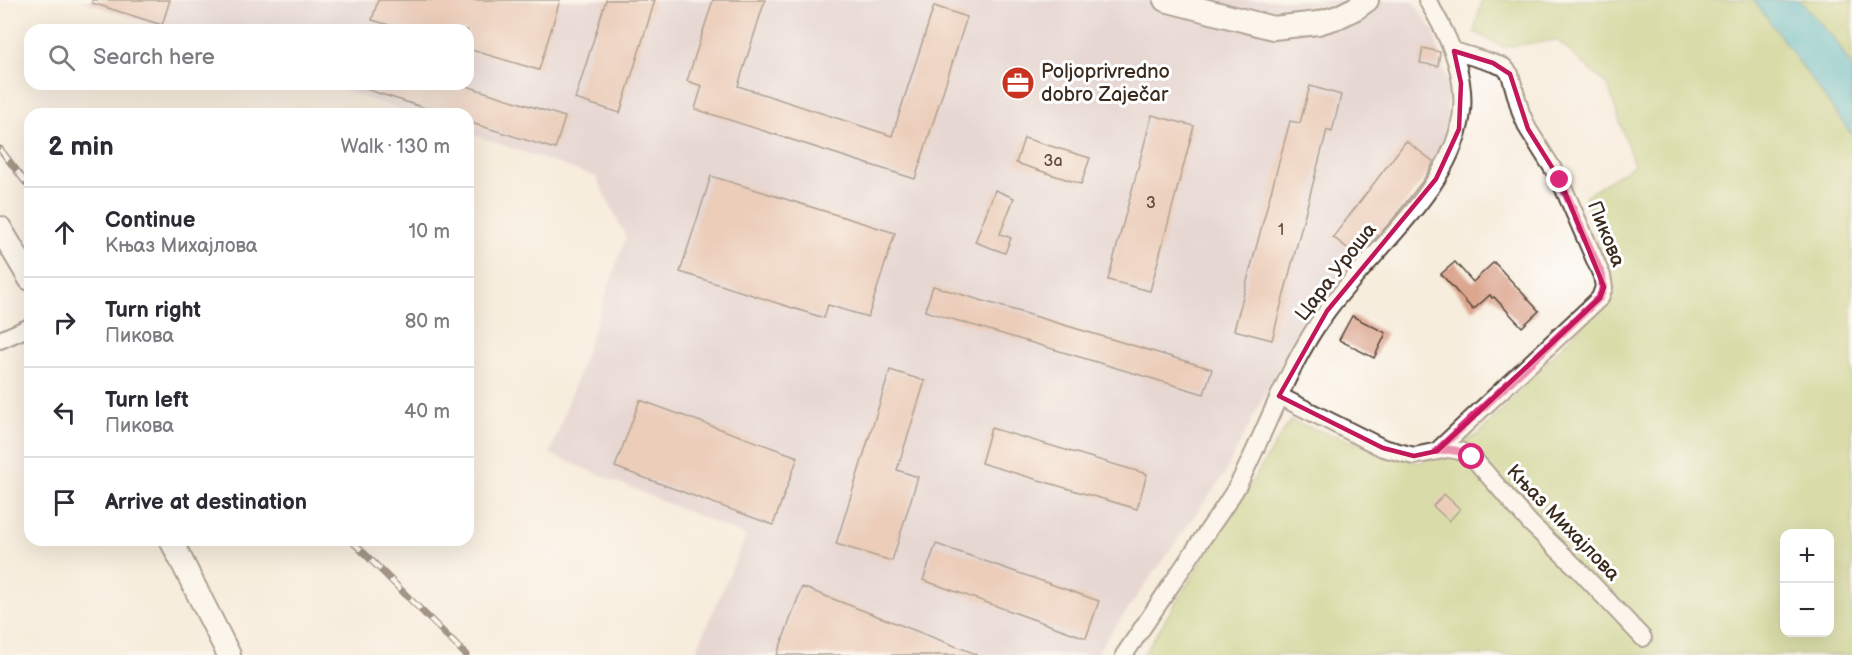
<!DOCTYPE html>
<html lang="en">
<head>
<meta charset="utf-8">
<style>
  :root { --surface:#fff; --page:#f7f7f7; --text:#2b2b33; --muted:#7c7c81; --line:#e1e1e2 }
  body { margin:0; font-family:"Balsamiq Sans",sans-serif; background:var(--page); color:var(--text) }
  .controls { position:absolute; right:18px; bottom:18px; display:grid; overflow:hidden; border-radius:12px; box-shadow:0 6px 24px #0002 }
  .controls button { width:54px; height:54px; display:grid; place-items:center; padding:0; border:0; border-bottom:2px solid var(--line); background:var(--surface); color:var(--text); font:30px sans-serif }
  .stop { position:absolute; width:18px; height:18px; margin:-14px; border:4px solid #db2777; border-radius:50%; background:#fff }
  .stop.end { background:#db2777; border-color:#fff; box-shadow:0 2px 6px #0008 }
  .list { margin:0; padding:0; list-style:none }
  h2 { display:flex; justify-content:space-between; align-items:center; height:78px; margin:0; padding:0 24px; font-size:26px }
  h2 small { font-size:20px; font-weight:400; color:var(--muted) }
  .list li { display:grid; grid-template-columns:39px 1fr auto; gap:18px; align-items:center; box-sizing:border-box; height:90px; padding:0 24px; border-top:2px solid var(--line) }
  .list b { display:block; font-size:22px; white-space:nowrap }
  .list p { margin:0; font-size:20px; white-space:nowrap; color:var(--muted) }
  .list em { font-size:20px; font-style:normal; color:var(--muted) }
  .icon { flex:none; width:33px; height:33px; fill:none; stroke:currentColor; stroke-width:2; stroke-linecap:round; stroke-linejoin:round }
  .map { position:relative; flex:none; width:1852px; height:655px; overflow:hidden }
  .search { position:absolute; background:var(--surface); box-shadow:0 6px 24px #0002; left:24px; top:24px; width:450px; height:66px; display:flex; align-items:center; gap:15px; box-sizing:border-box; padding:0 21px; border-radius:18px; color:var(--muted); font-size:22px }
  .panel { position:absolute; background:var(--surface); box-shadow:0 6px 24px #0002; left:24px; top:108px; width:450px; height:438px; border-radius:18px }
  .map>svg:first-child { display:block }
  .industrial { fill:#d2bdc7 }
  .green { fill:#b4c86b; stroke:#787944; stroke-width:1.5; fill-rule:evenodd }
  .water { fill:#4dbac8; stroke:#447273; stroke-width:1.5 }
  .building { fill:#dca68f }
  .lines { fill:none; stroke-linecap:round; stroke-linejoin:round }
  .street-casing { stroke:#57473b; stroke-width:20 }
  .secondary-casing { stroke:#57473b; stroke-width:26 }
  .street { stroke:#fff; stroke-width:16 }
  .secondary { stroke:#fff; stroke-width:22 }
  .rail-casing { stroke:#3b2a1e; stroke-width:7 }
  .rail { stroke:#fff; stroke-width:4.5; stroke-dasharray:14; stroke-linecap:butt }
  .route { stroke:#db2777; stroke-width:8 }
  .marked { fill:none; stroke:#c2185b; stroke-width:4.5; stroke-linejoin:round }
  .labels { text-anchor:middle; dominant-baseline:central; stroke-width:6; stroke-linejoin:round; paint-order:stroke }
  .number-label { font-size:16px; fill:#63493a }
  .poi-label { font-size:20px; fill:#3b2a1e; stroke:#fff; text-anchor:start }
  .street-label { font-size:20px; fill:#3b2a1e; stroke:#fff }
</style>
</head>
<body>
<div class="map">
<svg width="1852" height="655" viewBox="0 0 1852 655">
  <rect width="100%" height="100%" fill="#fff"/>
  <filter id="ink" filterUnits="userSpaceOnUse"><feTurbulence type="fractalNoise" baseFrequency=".0167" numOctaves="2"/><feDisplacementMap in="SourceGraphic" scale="12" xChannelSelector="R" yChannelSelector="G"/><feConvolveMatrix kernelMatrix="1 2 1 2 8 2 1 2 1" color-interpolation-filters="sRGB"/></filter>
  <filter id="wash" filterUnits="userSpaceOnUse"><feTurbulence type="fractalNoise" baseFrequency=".008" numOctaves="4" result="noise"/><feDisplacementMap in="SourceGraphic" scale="24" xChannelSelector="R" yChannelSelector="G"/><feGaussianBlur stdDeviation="1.35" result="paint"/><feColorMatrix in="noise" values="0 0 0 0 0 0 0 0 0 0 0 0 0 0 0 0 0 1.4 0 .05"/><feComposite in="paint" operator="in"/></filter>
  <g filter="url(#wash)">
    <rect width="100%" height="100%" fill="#f7eddd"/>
    <path class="industrial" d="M79,0H1412L1433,30L1449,89L1446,126L1441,148L1310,314L1260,403L1224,475L1095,655H694L746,536L550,454L626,237L596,177L468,133V114H413L325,84H468V30H167Z"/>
    <path class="green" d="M1482,0H1852V655H1143L1290,421L1419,463L1478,435L1613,292L1585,196L1634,165L1608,86L1557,40L1503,47L1474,32ZM1784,534H1830V632H1784Z"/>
    <path class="water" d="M1754,0H1799L1836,41L1852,68V135Z"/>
    <g id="blocks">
      <path class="building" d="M92,0H170L162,25L92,3Z
        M378,0H560L539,70L468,49V30H406L372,20Z
        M606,0H655L620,113L575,99Z
        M713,0H765L738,86L892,136L934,6L967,17L915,179L695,109L702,86L687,81Z
        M1423,48L1440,52L1438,66L1420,63Z
        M360,84H460L565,117L555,149L468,122V114H444L359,87Z
        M1310,86L1341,95L1332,132L1327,130L1272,340L1234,330L1290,121L1300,123Z
        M1152,115L1194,126L1150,291L1108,280Z
        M1024,138L1090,158L1081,184L1016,163Z
        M1406,141L1434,162L1424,179L1393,219L1359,257L1333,237Z
        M711,176L895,233L868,317L828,305L824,318L680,272Z
        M995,190L1014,198L1000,234L1011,238L1005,253L975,242Z
        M1455,262L1473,282L1494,262L1539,311L1522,327L1494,297L1492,298L1490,295L1473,310L1441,274Z
        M933,286L1212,369L1204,394L925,311Z
        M1352,316L1386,333L1374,358L1339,340Z
        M890,370L925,381L897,470L918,477L892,561L836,544Z
        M640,400L798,457L773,525L615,467Z
        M991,428L1147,474L1137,509L981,463Z
        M1444,494L1460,509L1449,521L1433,506Z
        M936,544L1099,601L1086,638L923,580Z
        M802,587L976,654V655H777Z"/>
    </g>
  </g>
  <g filter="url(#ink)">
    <use href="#blocks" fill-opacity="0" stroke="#57473b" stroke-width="1.5"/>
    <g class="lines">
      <g class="street-casing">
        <path id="street" d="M0,340L30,327
          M1279,396L1383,448L1414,456L1448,449L1460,451L1472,457L1530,523L1579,570L1643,638
          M1437,451L1600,298L1604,287L1602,276L1560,180L1528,129L1521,113L1510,74L1504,67L1493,63L1454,51
          M1124,655C1150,617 1175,579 1200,542C1213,523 1227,504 1238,485C1268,427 1288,364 1327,311C1368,255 1442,197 1459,128C1471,83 1450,38 1427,0"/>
      </g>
      <g class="secondary-casing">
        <path id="secondary" d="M1165,0L1273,28L1318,23L1338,17L1356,8L1367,0
          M0,228L30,279
          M171,540L229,655"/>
      </g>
      <use href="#street" class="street"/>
      <use href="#secondary" class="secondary"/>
      <g class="rail-casing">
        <path id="rail" d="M0,149L30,188
          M351,540L466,655"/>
      </g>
      <use href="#rail" class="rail"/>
    </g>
  </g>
  <g class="lines" filter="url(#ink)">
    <path class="route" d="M1472,457C1460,451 1451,448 1437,451L1599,298C1604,290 1603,285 1602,276L1560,180"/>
  </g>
  <path d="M0 0H1852V655H0ZM1454,51L1493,63L1510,74L1528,129L1560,180L1604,287L1600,298L1437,451L1414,456L1383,448L1279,396L1327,311L1436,179L1459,129L1461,83Z" fill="#f7eddd" fill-opacity=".55" fill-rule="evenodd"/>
  <path class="marked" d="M1454,51L1493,63L1510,74L1528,129L1560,180L1604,287L1600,298L1437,451L1414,456L1383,448L1279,396L1327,311L1436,179L1459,129L1461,83Z"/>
  <defs>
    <g id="office-disc" transform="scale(1.725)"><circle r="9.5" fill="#c8321e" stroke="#fff"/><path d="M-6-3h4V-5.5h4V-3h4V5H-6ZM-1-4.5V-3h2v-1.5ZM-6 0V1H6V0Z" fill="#fff"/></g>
  </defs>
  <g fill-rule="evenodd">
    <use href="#office-disc" x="1018" y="83"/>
  </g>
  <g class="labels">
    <g class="number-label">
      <text x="1053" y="161">3a</text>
      <text x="1151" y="203">3</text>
      <text x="1281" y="230">1</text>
    </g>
    <g class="poi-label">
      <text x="1041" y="72">Poljoprivredno<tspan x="1041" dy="23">dobro Zaječar</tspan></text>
    </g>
    <g class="street-label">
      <text transform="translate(1606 234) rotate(68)">Пикова</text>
      <text transform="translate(1336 272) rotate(-52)">Цара Уроша</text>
      <text transform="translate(1563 523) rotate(46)">Књаз Михајлова</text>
    </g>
  </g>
</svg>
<div class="controls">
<button>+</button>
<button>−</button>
</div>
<div class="stop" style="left:1472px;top:457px"></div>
<div class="stop end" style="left:1560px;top:180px"></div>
<div class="search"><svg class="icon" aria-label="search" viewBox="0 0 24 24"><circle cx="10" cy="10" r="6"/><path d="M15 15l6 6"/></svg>Search here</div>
<section class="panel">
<h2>2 min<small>Walk · 130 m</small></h2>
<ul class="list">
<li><svg class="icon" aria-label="ahead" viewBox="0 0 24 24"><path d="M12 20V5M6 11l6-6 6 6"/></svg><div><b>Continue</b><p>Књаз Михајлова</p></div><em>10 m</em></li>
<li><svg class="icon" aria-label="right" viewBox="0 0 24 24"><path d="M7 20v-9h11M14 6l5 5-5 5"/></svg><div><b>Turn right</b><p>Пикова</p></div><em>80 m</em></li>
<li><svg class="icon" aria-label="left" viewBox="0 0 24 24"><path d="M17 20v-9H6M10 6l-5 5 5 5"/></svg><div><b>Turn left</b><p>Пикова</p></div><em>40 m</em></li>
<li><svg class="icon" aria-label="arrive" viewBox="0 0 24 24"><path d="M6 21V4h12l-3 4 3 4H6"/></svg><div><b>Arrive at destination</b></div></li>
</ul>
</section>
</div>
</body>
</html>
